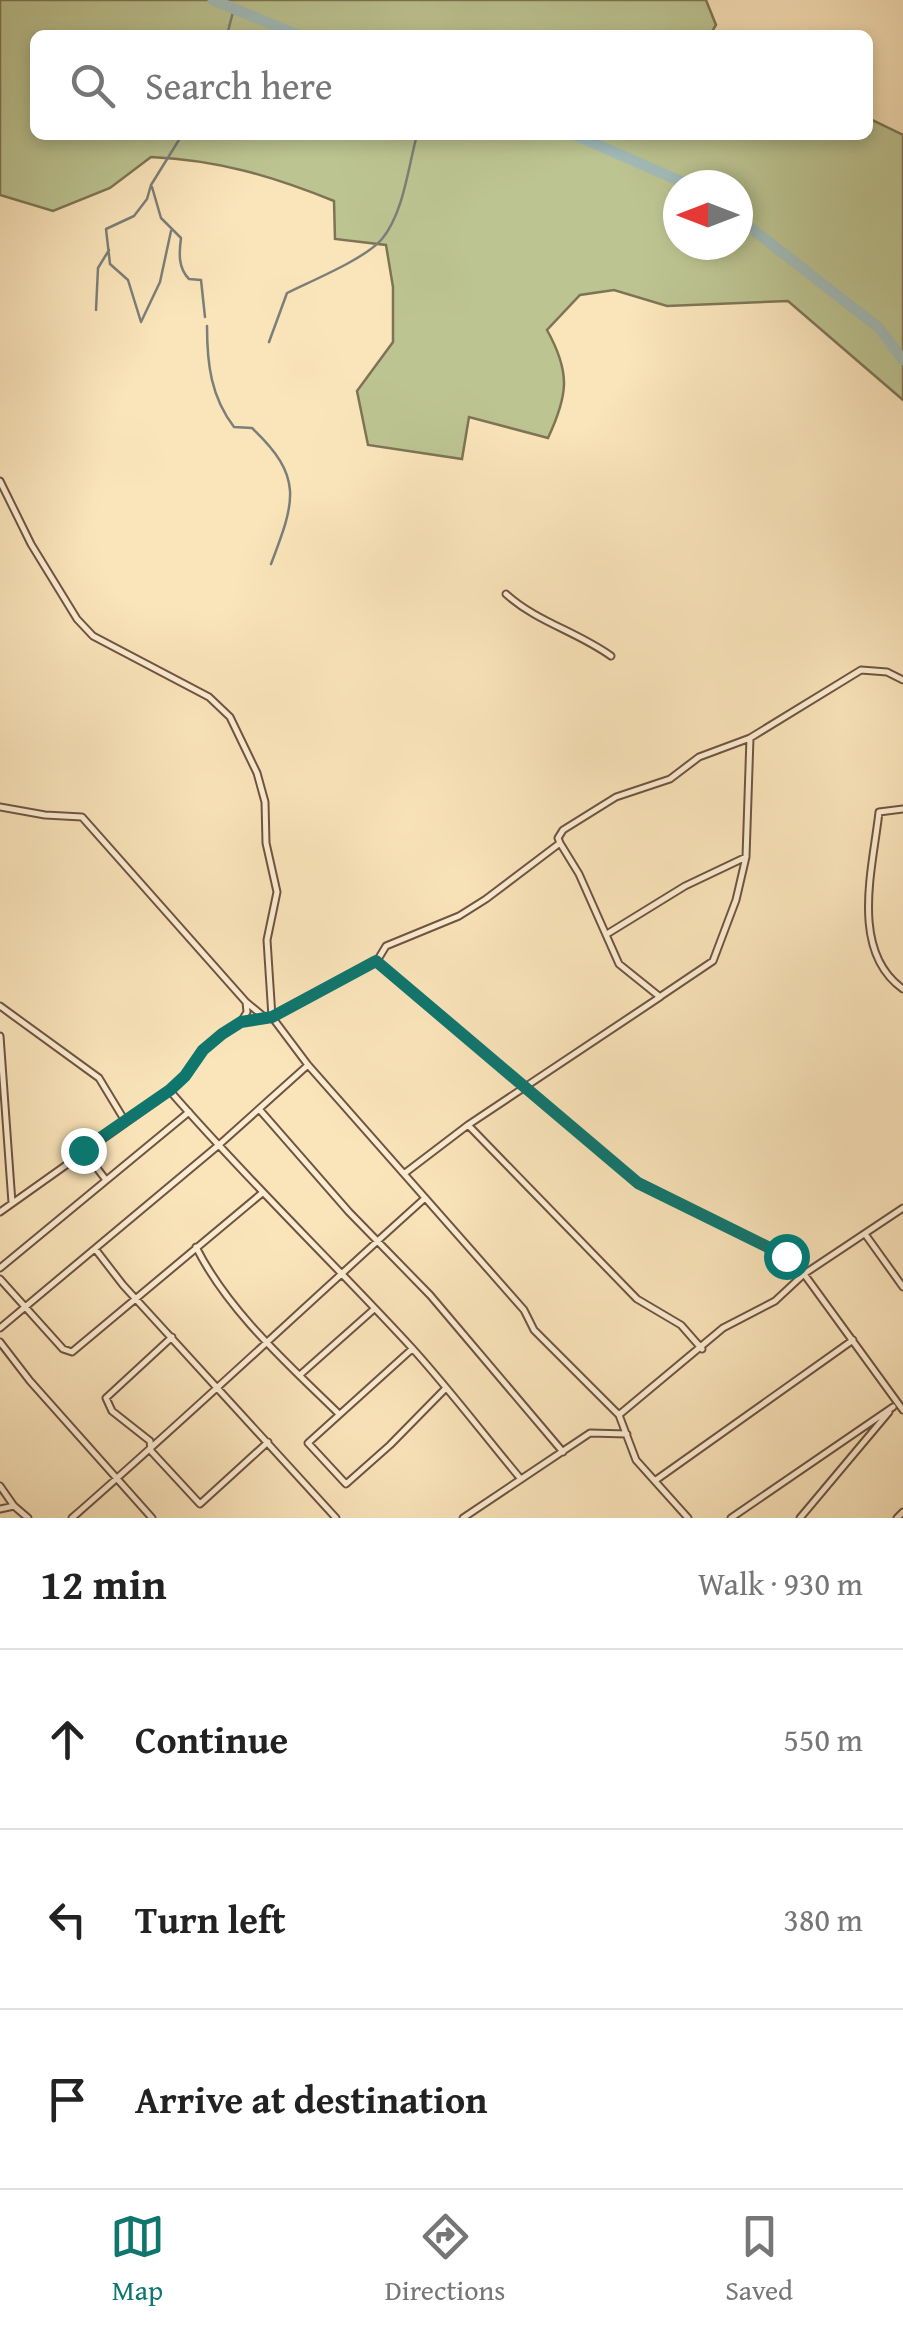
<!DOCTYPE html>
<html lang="en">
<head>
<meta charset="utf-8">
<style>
  :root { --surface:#fff; --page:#f2f2f2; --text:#222; --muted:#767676; --line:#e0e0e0; --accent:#0f766e }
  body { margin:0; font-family:"Gentium Book Plus",serif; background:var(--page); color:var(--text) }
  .compass { position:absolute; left:663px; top:170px; width:90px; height:90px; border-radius:50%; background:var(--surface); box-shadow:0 5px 15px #0003; rotate:270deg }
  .stop { position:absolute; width:30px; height:30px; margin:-22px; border:8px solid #0f766e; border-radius:50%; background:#fff }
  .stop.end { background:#0f766e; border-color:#fff; box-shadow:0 2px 10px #0008 }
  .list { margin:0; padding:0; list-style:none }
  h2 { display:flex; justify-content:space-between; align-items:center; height:130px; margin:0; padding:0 40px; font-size:42px }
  h2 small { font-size:32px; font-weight:400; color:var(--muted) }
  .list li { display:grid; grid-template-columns:65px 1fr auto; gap:30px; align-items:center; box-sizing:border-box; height:180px; padding:0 40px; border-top:2px solid var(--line) }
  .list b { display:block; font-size:38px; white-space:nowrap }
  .list em { font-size:32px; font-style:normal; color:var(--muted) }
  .icon { flex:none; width:55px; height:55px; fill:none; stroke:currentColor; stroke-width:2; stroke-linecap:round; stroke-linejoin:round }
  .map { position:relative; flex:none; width:903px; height:1518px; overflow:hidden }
  .search { position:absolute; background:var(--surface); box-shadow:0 5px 15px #0003; left:30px; right:30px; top:30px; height:110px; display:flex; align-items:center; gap:25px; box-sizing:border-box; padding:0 35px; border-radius:15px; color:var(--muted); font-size:38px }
  .sheet { height:670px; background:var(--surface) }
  nav { display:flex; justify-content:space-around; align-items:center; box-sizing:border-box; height:140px; border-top:2px solid var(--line); background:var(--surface); font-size:28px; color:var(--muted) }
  nav a { display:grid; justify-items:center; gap:5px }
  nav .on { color:var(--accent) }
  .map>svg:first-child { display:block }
  .green { fill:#bcc491; stroke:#7e7455; stroke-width:2.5; fill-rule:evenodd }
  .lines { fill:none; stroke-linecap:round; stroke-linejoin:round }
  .stream { stroke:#7b7f79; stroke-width:2.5 }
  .river { stroke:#a2bcb9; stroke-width:11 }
  .minor-casing { stroke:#6f5441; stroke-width:9 }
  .minor { stroke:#fcedd2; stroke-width:5 }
  .route { stroke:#0f766e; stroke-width:12 }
</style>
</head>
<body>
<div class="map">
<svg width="903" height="1518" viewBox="0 0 903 1518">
  <rect width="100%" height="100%" fill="#fae4ba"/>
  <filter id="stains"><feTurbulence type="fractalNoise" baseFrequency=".002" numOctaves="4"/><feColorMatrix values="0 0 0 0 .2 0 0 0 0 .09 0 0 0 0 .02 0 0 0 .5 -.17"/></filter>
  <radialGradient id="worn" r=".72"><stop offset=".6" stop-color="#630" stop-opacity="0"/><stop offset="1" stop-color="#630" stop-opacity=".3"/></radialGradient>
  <path class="green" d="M0,0H706L716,25L710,35H35V135H746C758,140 847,135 868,135V118L903,135V400L788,301L667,306L614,290L580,295L547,330C571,373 568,395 548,438L469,417L462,459L368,445L357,391L393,342V287L386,245L335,239L334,201C272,176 218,160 151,157L110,188L53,211L0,195ZM678,185H738V245H678Z"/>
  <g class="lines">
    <path class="stream" d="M227,35L234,8
      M152,187L161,218L181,238C179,253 178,268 189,279L201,280L205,317
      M171,231L160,282L141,322L128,280L110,264L106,229L134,216L147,199L151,185L182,135
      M96,310L98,268L109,250
      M207,326C207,364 211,397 234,427L252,428C304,477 295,501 271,564
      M269,342L287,293C311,281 365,259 382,239C404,212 408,167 417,135"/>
    <path class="river" d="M213,0L298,35
      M575,135L689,185
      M738,218L879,328L903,360"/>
    <g class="minor-casing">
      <path id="minor" d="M0,481L31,544L77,619L93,636L209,697L230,717L257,773L265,802L266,843L277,892L267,940L272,1017L308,1065L524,1310L534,1330L619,1415L636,1460L688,1518
        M506,594C537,622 576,631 611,656
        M0,807L45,815L82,817L246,1002L247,1012L241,1022
        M903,809L879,812C873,867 849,951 903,989
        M607,934L685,886L746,857
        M377,961L638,1183L786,1256L804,1274L903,1410
        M661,996L713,961L736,900L746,857L750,738
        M246,1002L263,1016
        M0,1006L99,1078L125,1121
        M0,1036L12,1203
        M170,1091C247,1180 332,1261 412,1348C450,1390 484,1435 520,1478
        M259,1109L349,1212L430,1295L563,1452
        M468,1125L637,1299L681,1325L702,1349
        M84,1151L106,1180
        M405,1173L468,1125L660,997L619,964L579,874L560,843L558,838L563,830L616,797L670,779L699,757L750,738L861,670L887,672L903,680
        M0,1212L159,1099L185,1076L203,1051L222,1034L241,1022L272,1017L377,961L386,946L459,916L486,899L560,843
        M865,1234L903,1287
        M196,1247C228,1311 288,1364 338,1413
        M96,1250L123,1285L336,1518
        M0,1268L189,1112
        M0,1279L63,1349L72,1352L261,1194
        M0,1328L220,1144L308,1065
        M172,1337L106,1398L112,1411L150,1441L151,1451L200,1504L268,1442
        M0,1342L30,1381L152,1518
        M412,1349L308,1443L346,1484L390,1445L445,1389
        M301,1374L373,1310
        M620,1414L723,1328L775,1301L804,1274L903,1208
        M656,1480L853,1340
        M0,1486L14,1506L28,1518
        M0,1509L14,1506
        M72,1518C191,1414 306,1305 424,1199
        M463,1518L590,1433L627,1434
        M731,1518L893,1407
        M800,1518L889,1412
        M897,1518L903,1512"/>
    </g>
    <use href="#minor" class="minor"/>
  </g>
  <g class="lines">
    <path class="route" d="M83,1150L170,1090L185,1076L203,1050L222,1034L241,1022L272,1017L376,961L638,1183L786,1256"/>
  </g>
  <rect width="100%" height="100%" filter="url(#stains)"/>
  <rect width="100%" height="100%" fill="url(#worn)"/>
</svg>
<svg class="compass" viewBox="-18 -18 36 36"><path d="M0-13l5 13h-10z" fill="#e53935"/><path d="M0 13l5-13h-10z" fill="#767676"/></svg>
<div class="stop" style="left:786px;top:1256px"></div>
<div class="stop end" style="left:83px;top:1150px"></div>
<div class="search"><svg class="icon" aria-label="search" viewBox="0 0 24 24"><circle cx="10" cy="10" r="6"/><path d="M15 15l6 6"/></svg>Search here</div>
</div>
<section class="sheet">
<h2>12 min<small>Walk · 930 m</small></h2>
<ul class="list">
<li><svg class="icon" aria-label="ahead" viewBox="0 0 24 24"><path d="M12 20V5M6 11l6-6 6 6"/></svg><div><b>Continue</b></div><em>550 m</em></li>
<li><svg class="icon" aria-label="left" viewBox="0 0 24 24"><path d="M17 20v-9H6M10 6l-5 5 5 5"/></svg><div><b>Turn left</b></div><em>380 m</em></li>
<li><svg class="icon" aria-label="arrive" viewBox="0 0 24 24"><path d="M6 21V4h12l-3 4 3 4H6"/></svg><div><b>Arrive at destination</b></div></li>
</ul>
</section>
<nav>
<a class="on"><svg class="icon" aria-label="map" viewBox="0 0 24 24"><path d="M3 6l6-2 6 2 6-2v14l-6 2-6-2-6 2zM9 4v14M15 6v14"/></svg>Map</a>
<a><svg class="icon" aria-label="directions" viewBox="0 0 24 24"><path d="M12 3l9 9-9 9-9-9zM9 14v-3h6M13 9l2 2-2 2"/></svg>Directions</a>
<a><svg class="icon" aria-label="saved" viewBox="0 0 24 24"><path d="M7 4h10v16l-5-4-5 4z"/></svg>Saved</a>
</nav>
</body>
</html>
